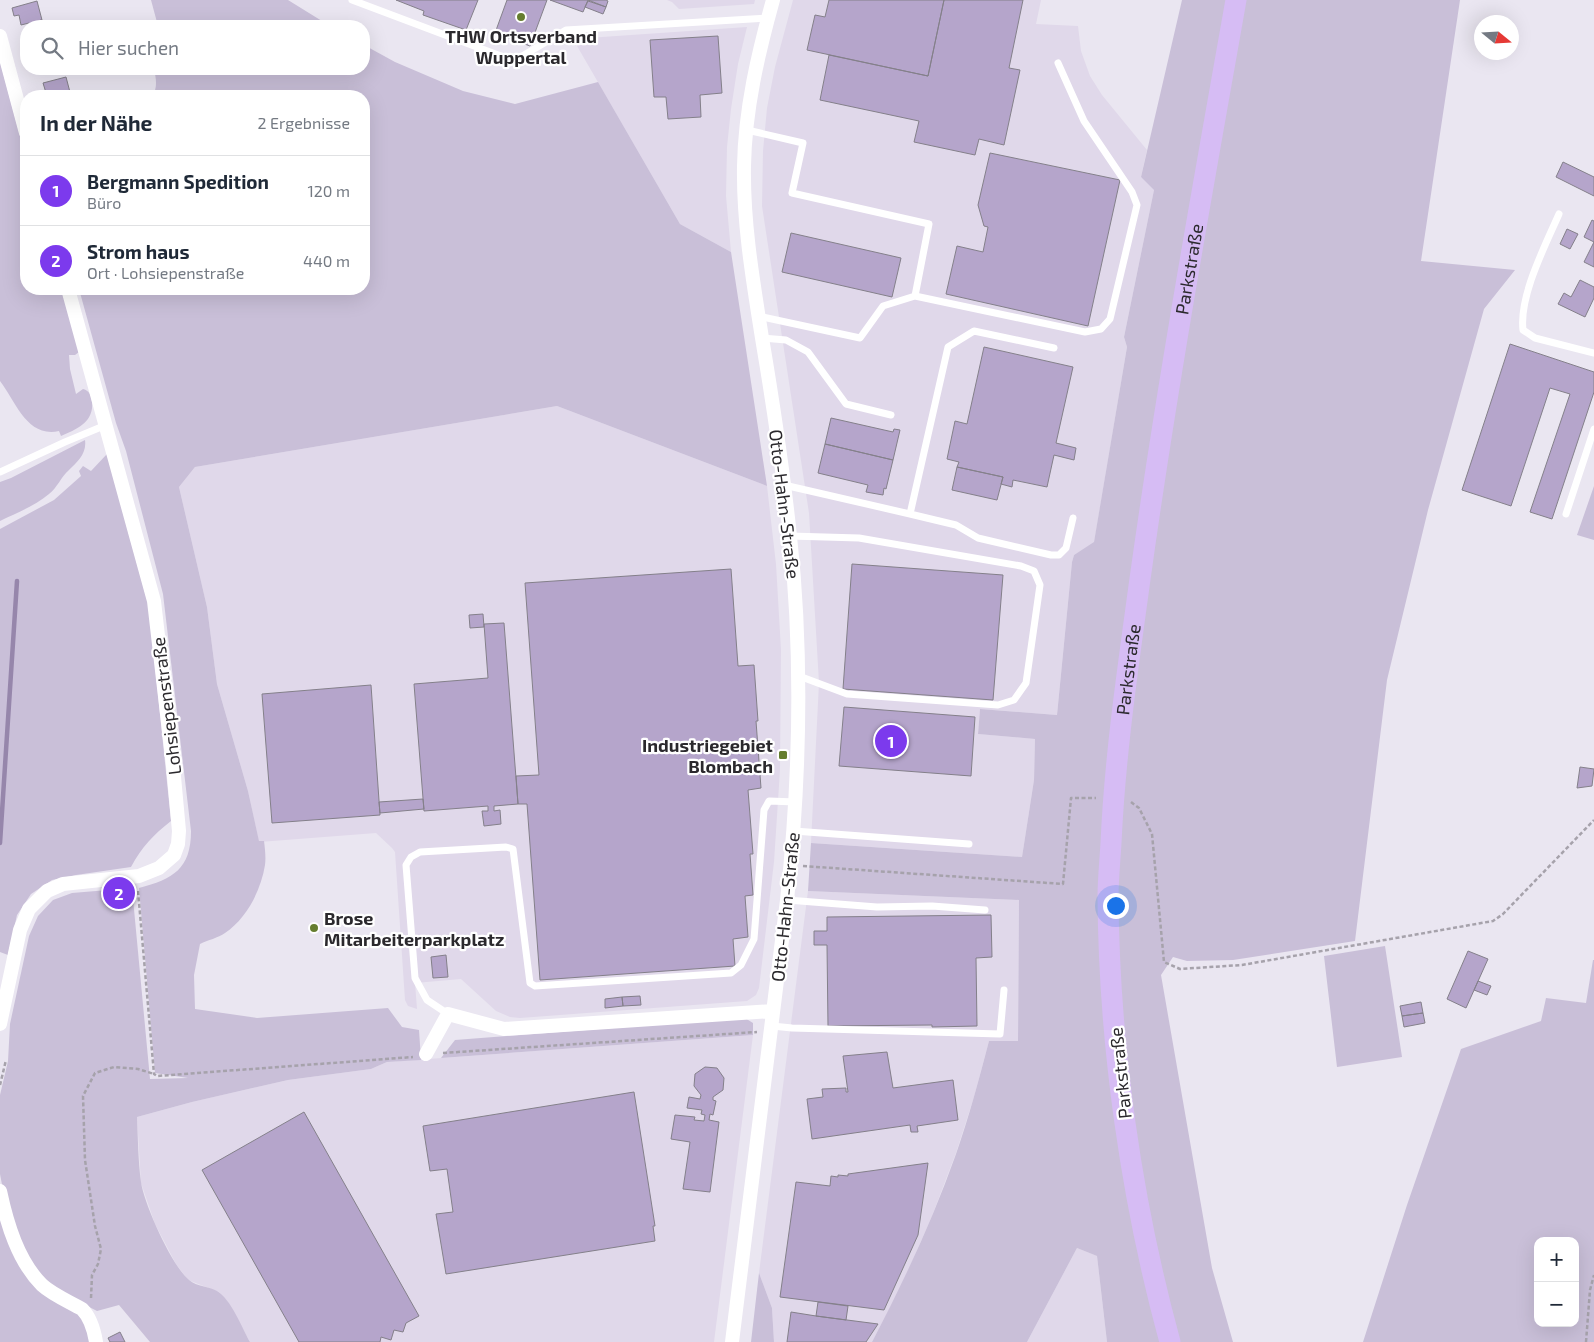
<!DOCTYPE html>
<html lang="de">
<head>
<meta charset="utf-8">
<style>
  :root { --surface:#fff; --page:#f6f6f7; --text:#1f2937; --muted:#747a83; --line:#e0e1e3; --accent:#7c3aed }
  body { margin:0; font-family:"Exo 2",sans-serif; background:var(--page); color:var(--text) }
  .controls { position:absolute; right:15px; bottom:15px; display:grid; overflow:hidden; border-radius:10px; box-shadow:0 5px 20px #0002 }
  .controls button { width:45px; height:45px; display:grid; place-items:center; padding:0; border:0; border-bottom:1px solid var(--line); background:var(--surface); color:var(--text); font:25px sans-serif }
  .compass { position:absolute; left:1474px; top:15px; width:45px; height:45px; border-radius:50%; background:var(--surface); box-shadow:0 5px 20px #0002; rotate:108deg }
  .you { position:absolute; left:1115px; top:905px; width:18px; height:18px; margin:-12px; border:4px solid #fff; border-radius:50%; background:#1a73e8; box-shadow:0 0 0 8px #1a73e833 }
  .badge { display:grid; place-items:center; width:32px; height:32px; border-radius:50%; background:var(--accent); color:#fff; font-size:16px; font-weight:700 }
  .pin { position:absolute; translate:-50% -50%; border:2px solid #fff; box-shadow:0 1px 5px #0006 }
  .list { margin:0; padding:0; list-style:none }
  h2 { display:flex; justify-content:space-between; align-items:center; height:65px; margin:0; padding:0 20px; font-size:21px }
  h2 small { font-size:16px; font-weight:400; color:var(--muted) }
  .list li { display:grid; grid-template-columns:32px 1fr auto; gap:15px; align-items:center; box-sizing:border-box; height:70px; padding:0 20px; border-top:1px solid var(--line) }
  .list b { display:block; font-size:19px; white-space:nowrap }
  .list p { margin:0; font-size:16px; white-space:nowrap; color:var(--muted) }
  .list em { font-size:16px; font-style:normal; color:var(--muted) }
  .icon { flex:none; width:28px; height:28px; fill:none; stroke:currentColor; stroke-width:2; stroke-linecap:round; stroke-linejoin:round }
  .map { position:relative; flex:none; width:1594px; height:1342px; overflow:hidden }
  .search { position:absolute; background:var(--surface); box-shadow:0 5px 20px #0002; left:20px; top:20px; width:350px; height:55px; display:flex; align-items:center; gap:12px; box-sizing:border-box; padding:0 18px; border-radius:20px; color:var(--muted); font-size:19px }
  .panel { position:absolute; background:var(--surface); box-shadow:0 5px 20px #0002; left:20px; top:90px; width:350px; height:205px; border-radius:20px }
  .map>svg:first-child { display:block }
  .built { fill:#e0d8ea }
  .green { fill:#c9bfd8; fill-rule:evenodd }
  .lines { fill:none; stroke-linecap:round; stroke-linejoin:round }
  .stream { stroke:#9686ab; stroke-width:4.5 }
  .building { fill:#b5a5cb; stroke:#84808a }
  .path { stroke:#a6a2ab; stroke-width:2.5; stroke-dasharray:4 2.5; stroke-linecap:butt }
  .service { stroke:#fff; stroke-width:7 }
  .minor { stroke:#fff; stroke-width:14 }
  .primary { stroke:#d6bcf4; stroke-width:21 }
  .poi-dot { fill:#657d2f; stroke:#fff; stroke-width:2 }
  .labels { text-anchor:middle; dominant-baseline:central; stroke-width:4.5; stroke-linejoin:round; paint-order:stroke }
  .poi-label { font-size:18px; font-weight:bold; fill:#2b292d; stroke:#fff }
  .street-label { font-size:18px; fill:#2b292d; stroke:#fff }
</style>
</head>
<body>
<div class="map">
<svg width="1594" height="1342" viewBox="0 0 1594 1342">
  <rect width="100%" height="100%" fill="#eae6f1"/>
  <path class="built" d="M667,0H755L754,4L679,9L672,2Z
    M793,0H1041L1036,24L1078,26L1081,51L1090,76L1102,95L1147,150L1141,177L1154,190L1124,337L1127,347L1094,543L1074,555L1072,562L1057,715L980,709L978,734L1035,739L1034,780L1022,857L811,843L819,683L809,513L762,206L763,151L767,108L775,67Z
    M747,27L738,64L731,109L727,147L726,196L731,252L680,224L573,39Z
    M557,406L767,486L776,564L781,650L780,770L774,862L759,988L756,995L747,1001L520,1018L510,1017L496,1011L461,979L415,983L417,1009L408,1006L405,1000L395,852L392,848L376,833L259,842L248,791L217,684L207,607L179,487L195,467Z
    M808,891L1019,900L1018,1041H989L974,1097L956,1153L932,1216L900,1289L872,1342H774L772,1308L759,1273Z
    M753,1035L714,1342H250L227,1301L219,1292L188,1280L176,1264L155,1224L141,1183L137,1117L192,1102L288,1080L371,1069L387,1062Z
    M1077,1248L1097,1256L1107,1342H1027Z"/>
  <path class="green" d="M151,0H288L330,26H158Z
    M1182,0H1460L1421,261L1515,270L1484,309L1428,510L1387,680L1355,941L1233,960L1187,961L1173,957L1161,975L1212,1268L1233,1342H1107L1097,1256L1077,1248L1027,1342H872C904,1281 933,1219 956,1154C969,1117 979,1079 989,1041H1018L1019,900L808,891L811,843L1022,857L1034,780L1035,739L978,734L980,709L1057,715L1072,562L1074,555L1094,542L1127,347L1124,337L1154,190L1141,177Z
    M364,45L395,62L463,91L515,104L598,82L680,224L731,252L767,486L557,406L195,467L179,487L207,607L217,684L248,791L259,841H264C265,849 266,857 265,865C261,890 247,918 225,933C218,938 208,940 200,944L194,975L195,1009L257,1018L388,1008L402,1027L419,1030L421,1060L387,1062L371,1069L288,1080L192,1102L137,1117C138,1138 138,1160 141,1182C144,1204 172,1266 189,1280C197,1287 209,1286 217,1291C231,1299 242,1328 250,1342H150L119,1305L97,1311L68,1296L47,1283L34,1267L25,1251L4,1195L0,1174V1095L8,1061L10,1024L29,936L38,916L53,900L72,893L132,888L150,1079L188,1078L155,1073L139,888C173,879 191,869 191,831L163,594L126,451L116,423L79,289H364V96H152C158,88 156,78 154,69H364Z
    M0,61L26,158V289H62L79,352L75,355H69L70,369L76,394L83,389C90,391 91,395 92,402C94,422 77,429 61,436L59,431C27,438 16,402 0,381Z
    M85,440C87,454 77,462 69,470C61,477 57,488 49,494C35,506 16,513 0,521V482L11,478Z
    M107,454L149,607L171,821C153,835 142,847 131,867L76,875L52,880L31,894L17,915L8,955L0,952V529L54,500L81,476L79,471L83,466L91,471Z
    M1594,486V540L1577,535Z
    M1385,946L1402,1057L1337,1067L1324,956Z
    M1593,960H1594V1342H1363L1407,1205L1461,1049L1541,1021L1546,998L1586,1003ZM1538,1241H1575V1323H1538Z
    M745,1018L753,1023V1035L441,1058L455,1040Z
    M0,1208L23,1267L86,1316L92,1342H0Z
    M759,1273L772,1308L774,1342H751Z"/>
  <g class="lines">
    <path class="stream" d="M0,843L17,581"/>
  </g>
  <path class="building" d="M396,0H478L466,30L423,15L424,11Z
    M507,0H547L530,46L495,33Z
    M550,0H588L583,12Z
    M588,0H606L608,1L606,7Z
    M829,0H944L928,76L807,50L815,15L825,17Z
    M944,0H1023L1009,68L1020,70L1004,145L979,139L975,155L914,142L919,121L820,100L829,55L928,76Z
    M37,1L42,20H40L41,25L30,26L29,23L21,25L19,15L14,16L12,8Z
    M588,1L606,7L603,14L585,7Z
    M718,36L722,93L700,95L701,117L668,119L666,97H654L650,40Z
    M66,77L71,96H47L43,83Z
    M990,153L1120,180L1088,326L946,294L957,246L983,252L988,227L984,226L978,205Z
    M1563,162L1594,177V196L1556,177Z
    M1592,220L1594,221V267L1584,262L1594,242L1584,237Z
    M1567,229L1578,234L1570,249L1560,244Z
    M791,233L901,258L892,297L782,272Z
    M1580,280L1594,287V298L1585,317L1558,304L1564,293L1571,297Z
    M1510,344L1594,372V392L1552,519L1530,512L1570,394L1550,388L1511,506L1462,490Z
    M984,347L1073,367L1056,443L1076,448L1074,460L1054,455L1047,487L1013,480L1012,487L1001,484L1003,477L957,467L959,462L947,459L955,421L967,424Z
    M831,418L893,432L894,429L900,430L893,460L825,444Z
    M825,444L893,460L886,489L884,488L883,495L866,492L868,485L818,473Z
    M957,467L1003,477L997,500L952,490Z
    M852,564L1003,575L993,700L843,689Z
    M731,569L738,666L754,665L758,721H756L761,788L748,790L753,854H750L753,895L745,896L748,937L733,939L735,966L540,980L527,804H518L516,776L539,775L525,583Z
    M483,614L484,627L470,628L469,615Z
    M504,623L518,804L494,806V811L500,810L501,824L484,826L482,811H488V806L424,811L414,684L488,678L484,624Z
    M371,685L380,815L272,823L262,694Z
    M844,707L975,717L971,776L839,766Z
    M1580,767L1594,769L1592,786L1577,788Z
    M423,799L424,809L380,813L379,802Z
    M125,889L126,896L112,898V890Z
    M991,915L992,957L976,958L977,1026L932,1027V1025L828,1026L827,945H814V931H827V917Z
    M1468,951L1488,959L1466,1008L1447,999Z
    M446,955L448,977L433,978L431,957Z
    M1478,981L1491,986L1487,995L1474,990Z
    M640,996L641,1005L623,1006L622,997Z
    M622,997L623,1006L605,1008V999Z
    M1421,1002L1423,1013L1402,1016L1400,1006Z
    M1423,1013L1425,1023L1404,1027L1402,1016Z
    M887,1052L893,1088L953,1080L958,1120L917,1126L918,1132H911L910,1125L812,1139L807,1099L823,1097L822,1089L846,1088V1092H848L843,1056Z
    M705,1067L717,1068L724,1078L723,1090L713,1097V1100L716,1101L713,1115L710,1114L709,1120L719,1122L710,1192L683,1189L690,1142L671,1139L675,1115L695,1117L694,1120L704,1121L705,1115L701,1114L702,1110L687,1108L689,1097L700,1099L701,1095L694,1086L695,1074Z
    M634,1092L655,1226H653L655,1241L446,1274L436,1214L453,1212L447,1169L430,1171L423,1126Z
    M304,1112L419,1316L406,1323L403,1332L394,1330L391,1340L381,1337L380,1342H299L202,1170Z
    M928,1163L918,1235L884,1310L780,1297L796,1182L830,1186L831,1176L838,1177V1175L848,1176V1174Z
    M818,1302L848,1306L846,1320L816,1316Z
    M791,1312L816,1316L878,1324L866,1342H787Z
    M120,1332L125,1342H110L108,1338Z"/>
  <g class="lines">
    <path class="path" d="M1131,802L1139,808L1152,834L1164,962L1180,969L1242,965L1493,921L1503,914L1594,820
      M803,866L1063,884L1071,798H1096
      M138,891L154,1074L157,1076L413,1057
      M443,1053L757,1032
      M0,1085L6,1060
      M91,1298L92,1275L98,1264L101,1249L95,1226L85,1160L83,1096L95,1073L114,1067L138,1069L154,1074
      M1586,1342L1590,1290L1594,1275"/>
    <path class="service" d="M352,0L514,61L566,30L768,18
      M747,130L803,143L792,193L929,224L915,296L883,306L860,338L758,316
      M1559,214C1545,246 1519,296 1523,330L1535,338L1594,353
      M915,296L1085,332L1101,329L1110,319L1137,205L1132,192L1084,121L1058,63
      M762,338L786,340L808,352L846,404L891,415
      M0,472L65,442L106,425
      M784,485L910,514L948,347L974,331L1054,348
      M910,514L956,525L978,538L1051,555H1059L1066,548L1073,518
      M1566,514L1594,429
      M790,536L859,538L1021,566L1034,571L1040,585L1026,683L1014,700L998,705L847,694L799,676
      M794,831L969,844
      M787,900L877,907L932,906L985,910
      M448,1014L427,1000L415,978L406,865L411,857L420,852L506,847L513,849L530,983L535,986L731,973L741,965L754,939L764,810L769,801L796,802
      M772,1026L792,1028L1000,1034L1004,990"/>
    <path class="minor" d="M0,36L26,133
      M0,1024L20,930L29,909L47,891L63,884L139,876L159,868L174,855L178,844L179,831L173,766L154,601L68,289
      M426,1054L448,1014L504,1029L773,1011
      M0,1191C7,1224 18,1261 42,1285C53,1295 70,1302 82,1309C91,1318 94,1330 96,1342
      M732,1342L787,900C800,779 803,657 790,536C783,470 773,403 762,338C753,281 743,223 744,166C745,109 758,54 773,0"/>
    <path class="primary" id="s1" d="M1170,1342C1131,1200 1109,1044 1108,897C1108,879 1110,861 1111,843C1115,754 1128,667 1140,579C1167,385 1202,192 1236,0"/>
  </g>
  <g class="poi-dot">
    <circle cx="521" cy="17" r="5"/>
    <rect x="778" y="750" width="10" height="10" rx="2.5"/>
    <circle cx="314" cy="928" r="5"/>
  </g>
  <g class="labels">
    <g class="poi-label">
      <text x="521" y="36">THW Ortsverband<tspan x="521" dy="21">Wuppertal</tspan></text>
      <text x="773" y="745" text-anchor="end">Industriegebiet<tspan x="773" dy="21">Blombach</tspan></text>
      <text x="324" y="918" text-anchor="start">Brose<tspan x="324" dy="21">Mitarbeiterparkplatz</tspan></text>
    </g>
    <g class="street-label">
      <text stroke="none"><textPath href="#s1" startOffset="1084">Parkstraße</textPath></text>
      <text transform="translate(785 504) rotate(83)">Otto-Hahn-Straße</text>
      <text stroke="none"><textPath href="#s1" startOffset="679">Parkstraße</textPath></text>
      <text transform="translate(166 706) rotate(-97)">Lohsiepenstraße</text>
      <text transform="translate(785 907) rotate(-84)">Otto-Hahn-Straße</text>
      <text transform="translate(1120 1073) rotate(-96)">Parkstraße</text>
    </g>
  </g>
</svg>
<div class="controls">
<button>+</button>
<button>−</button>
</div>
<svg class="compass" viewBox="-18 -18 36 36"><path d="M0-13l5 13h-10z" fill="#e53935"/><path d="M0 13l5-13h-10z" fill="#747a83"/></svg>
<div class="you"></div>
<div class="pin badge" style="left:891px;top:741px">1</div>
<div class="pin badge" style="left:119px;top:893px">2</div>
<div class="search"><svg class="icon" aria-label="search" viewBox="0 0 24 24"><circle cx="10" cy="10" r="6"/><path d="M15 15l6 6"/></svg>Hier suchen</div>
<section class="panel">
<h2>In der Nähe<small>2 Ergebnisse</small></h2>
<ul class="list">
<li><span class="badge">1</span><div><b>Bergmann Spedition</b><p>Büro</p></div><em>120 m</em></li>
<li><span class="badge">2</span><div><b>Strom haus</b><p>Ort · Lohsiepenstraße</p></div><em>440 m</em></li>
</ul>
</section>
</div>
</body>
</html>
